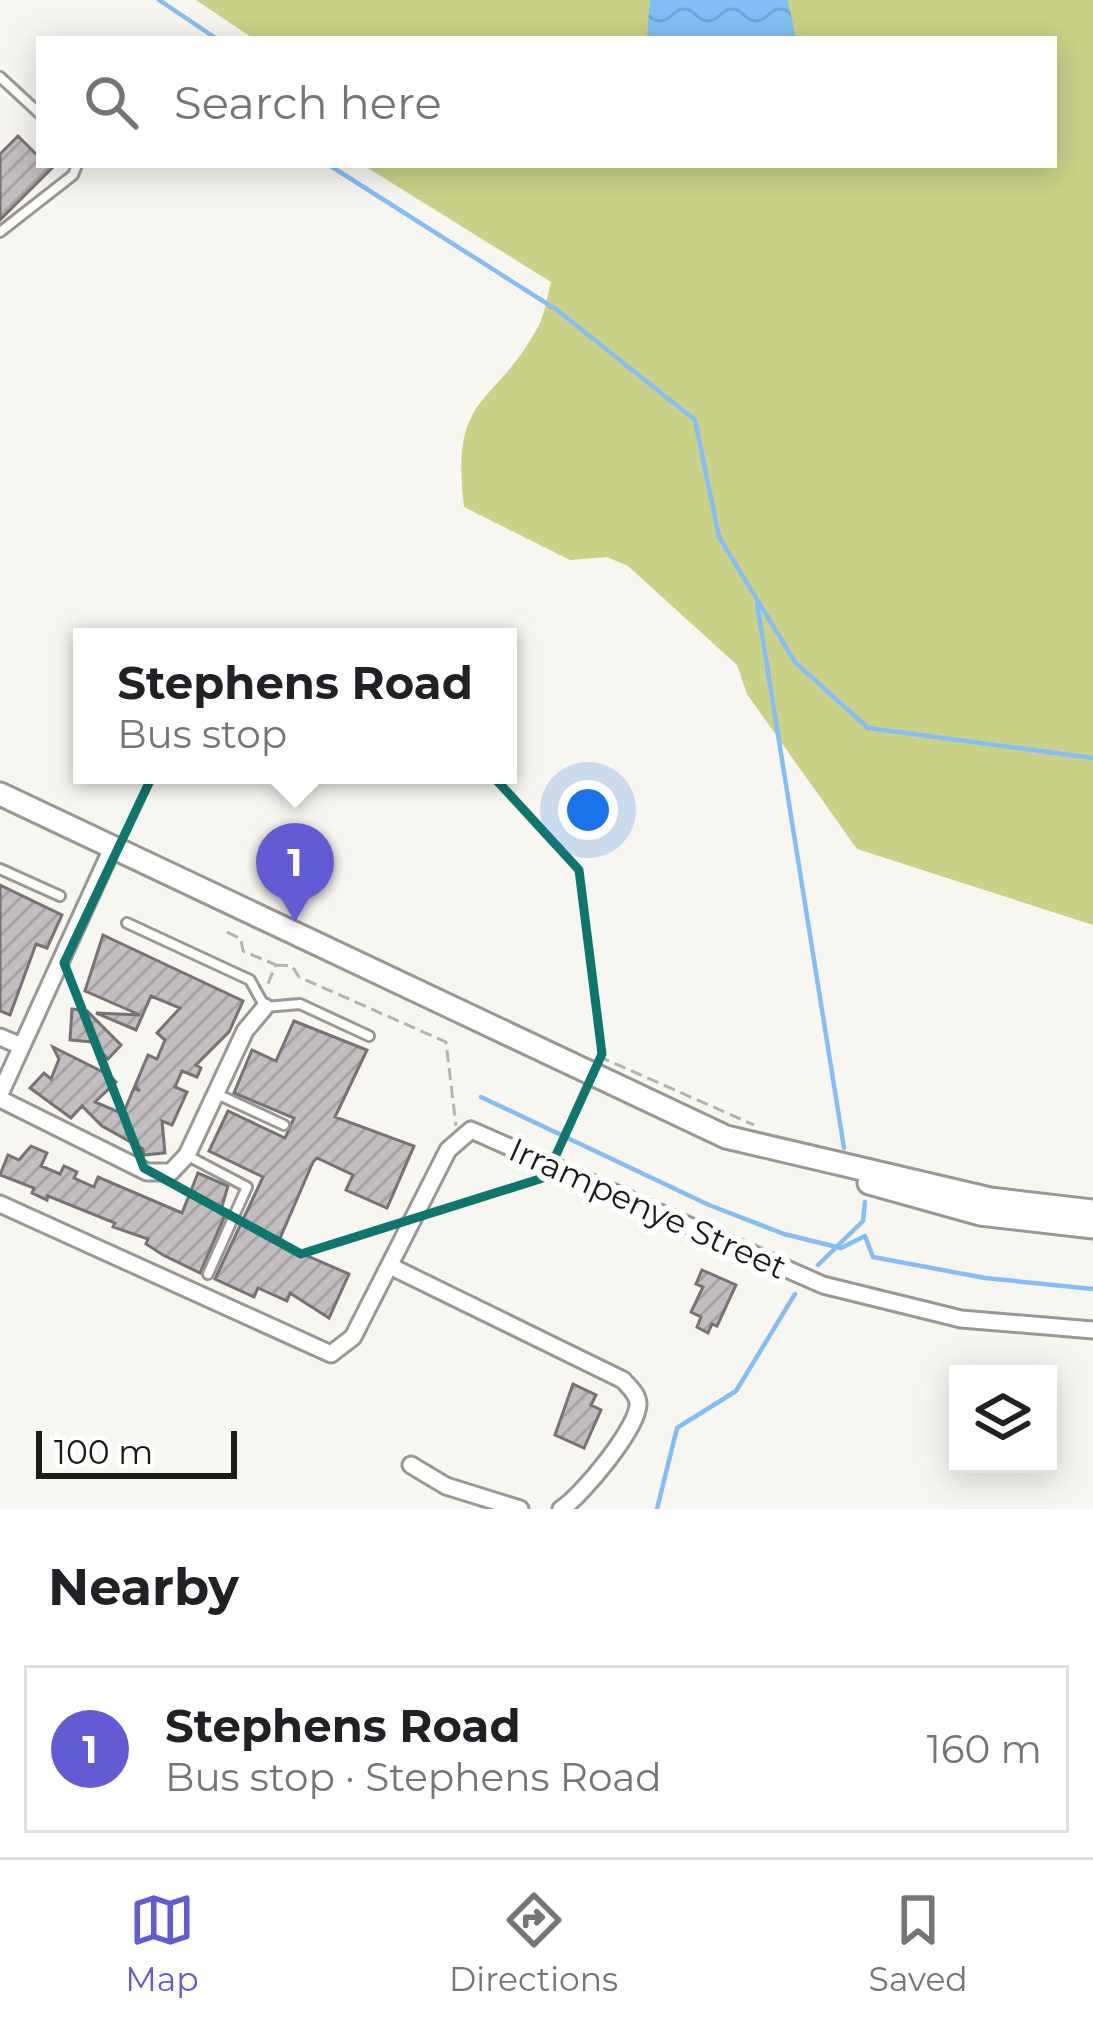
<!DOCTYPE html>
<html lang="en">
<head>
<meta charset="utf-8">
<style>
  :root { --surface:#fff; --page:#f6f6f6; --text:#202124; --muted:#757577; --line:#e0e0e0; --accent:#635bd4 }
  body { margin:0; font-family:Montserrat,sans-serif; background:var(--page); color:var(--text) }
  .controls { position:absolute; right:36px; bottom:36px; display:grid; overflow:hidden; border-radius:0px; box-shadow:0 6px 30px #0003 }
  .controls button { width:108px; height:108px; display:grid; place-items:center; padding:0; border:0; border-bottom:3px solid var(--line); background:var(--surface); color:var(--text); font:60px sans-serif }
  .scale { position:absolute; left:36px; bottom:30px; width:201px; box-sizing:border-box; padding-left:12px; border:6px solid #1b1a19; border-top:0; font-size:33px; line-height:42px; white-space:nowrap; color:#1b1a19; -webkit-text-stroke:9px #fff; paint-order:stroke }
  .you { position:absolute; left:588px; top:810px; width:42px; height:42px; margin:-30px; border:9px solid #fff; border-radius:50%; background:#1a73e8; box-shadow:0 0 0 18px #1a73e833 }
  .badge { display:grid; place-items:center; width:78px; height:78px; border-radius:50%; background:var(--accent); color:#fff; font-size:39px; font-weight:700 }
  .pin { position:absolute; translate:-50% -99px; filter:drop-shadow(0 3px 6px #0008) }
  .pin::after { content:''; position:absolute; top:63px; width:42px; height:36px; background:inherit; clip-path:polygon(0 0,100% 0,50% 100%) }
  .popup { position:absolute; left:73px; top:628px; width:444px; height:156px; box-sizing:border-box; display:grid; place-content:center; border-radius:0px; background:var(--surface); filter:drop-shadow(0 3px 9px #0005); font-size:39px; white-space:nowrap; color:var(--muted) }
  .popup b { font-size:45px; color:var(--text) }
  .popup::after { content:''; position:absolute; left:50%; top:100%; margin-left:-24px; border:24px solid transparent; border-top-color:var(--surface) }
  .list { margin:0; padding:0; list-style:none }
  h2 { display:flex; justify-content:space-between; align-items:center; height:156px; margin:0; padding:0 48px; font-size:51px }
  h2 small { font-size:39px; font-weight:400; color:var(--muted) }
  .list li { display:grid; grid-template-columns:78px 1fr auto; gap:36px; align-items:center; box-sizing:border-box; height:168px; margin:0 24px 24px; padding:0 24px; border:3px solid var(--line); border-radius:0px }
  .list b { display:block; font-size:45px; white-space:nowrap }
  .list p { margin:0; font-size:39px; white-space:nowrap; color:var(--muted) }
  .list em { font-size:39px; font-style:normal; color:var(--muted) }
  .icon { flex:none; width:66px; height:66px; fill:none; stroke:currentColor; stroke-width:2; stroke-linecap:round; stroke-linejoin:round }
  .map { position:relative; flex:none; width:1093px; height:1509px; overflow:hidden }
  .search { position:absolute; background:var(--surface); box-shadow:0 6px 30px #0003; left:36px; right:36px; top:36px; height:132px; display:flex; align-items:center; gap:30px; box-sizing:border-box; padding:0 42px; border-radius:0px; color:var(--muted); font-size:45px }
  .sheet { height:348px; background:var(--surface) }
  nav { display:flex; justify-content:space-around; align-items:center; box-sizing:border-box; height:168px; border-top:3px solid var(--line); background:var(--surface); font-size:33px; color:var(--muted) }
  nav a { display:grid; justify-items:center; gap:6px }
  nav .on { color:var(--accent) }
  .map>svg:first-child { display:block }
  .grass { fill:#c9d286 }
  .water { fill:url(#water-waves) }
  .lines { fill:none; stroke-linecap:round; stroke-linejoin:round }
  .stream { stroke:#83bff6; stroke-width:4.5 }
  .building { fill:url(#building-hatch); stroke:#777273; stroke-width:3 }
  .lane-casing { stroke:#999893; stroke-width:14 }
  .street-casing { stroke:#999893; stroke-width:21 }
  .secondary-casing { stroke:#999893; stroke-width:27 }
  .path { stroke:#b5b3af; stroke-width:3; stroke-dasharray:12 6; stroke-linecap:butt }
  .lane { stroke:#fff; stroke-width:8 }
  .street { stroke:#fff; stroke-width:15 }
  .secondary { stroke:#fff; stroke-width:21 }
  .marked { fill:none; stroke:#0f766e; stroke-width:9; stroke-linejoin:round }
  .labels { text-anchor:middle; dominant-baseline:central; stroke-width:12; stroke-linejoin:round; paint-order:stroke }
  .street-label { font-size:33px; fill:#1b1a19; stroke:#fff }
</style>
</head>
<body>
<div class="map">
<svg width="1093" height="1509" viewBox="0 0 1093 1509">
  <defs>
    <pattern id="water-waves" width="16" height="10" patternUnits="userSpaceOnUse" patternTransform="scale(3)"><rect width="16" height="10" fill="#83bff6"/><path d="M0 5q4-4 8 0t8 0" fill="none" stroke="#71a4d2"/></pattern>
    <pattern id="building-hatch" width="6" height="6" patternUnits="userSpaceOnUse" patternTransform="scale(3)"><rect width="6" height="6" fill="#c3bdbf"/><path d="M-1 1l2-2M0 6l6-6M5 7l2-2" fill="none" stroke="#a7a2a4"/></pattern>
  </defs>
  <rect width="100%" height="100%" fill="#f8f6f1"/>
  <path class="grass" d="M196,0H1093V925L857,849L747,694L737,665L628,566L607,557L570,560L464,507C450,391 494,409 538,327C545,314 547,296 551,282L363,165H1054V39H254Z"/>
  <path class="water" d="M650,0H788L796,39H647Z"/>
  <g class="lines">
    <path class="stream" d="M159,0L217,39
      M329,165L557,310L695,420L719,537L795,662L868,728L1093,758
      M757,603L844,1148
      M481,1097L709,1205L784,1234L841,1248L865,1236L873,1257L985,1278L1093,1289
      M818,1265L863,1221L865,1202
      M657,1509L677,1428L736,1391L795,1294"/>
  </g>
  <path class="building" d="M18,136L39,157V165H55L0,220V154Z
    M0,885L62,915L47,948L36,944L10,1015L0,1011Z
    M103,935L243,1001L229,1032L196,1065L201,1068L197,1077L182,1071L175,1087L187,1092L172,1125L162,1121L165,1153L144,1155L143,1149L102,1126L82,1106L71,1118L30,1088L44,1073L51,1079L59,1059L53,1047L109,1075L116,1082L95,1102L123,1114L134,1088L140,1091L135,1086L148,1055L157,1059L165,1040L157,1033L180,1008L151,996L136,1030L96,1013L140,1015L85,991Z
    M72,1009L87,1011L121,1045L108,1059L92,1042L70,1040Z
    M294,1021L367,1050L335,1117L414,1146L387,1208L346,1190L353,1175L317,1158L313,1162L278,1243L349,1274L329,1318L290,1293L287,1301L258,1288L254,1297L215,1279L263,1177L209,1151L228,1111L285,1138L294,1118L234,1093L252,1050L276,1061Z
    M31,1146L47,1153L41,1166L60,1174L64,1166L77,1172L74,1178L94,1187L98,1177L182,1213L198,1173L228,1186L220,1213L225,1215L200,1273L163,1255L146,1244L148,1239L113,1227L115,1223L48,1196L47,1200L32,1193L34,1188L0,1175L8,1155L19,1160Z
    M702,1270L736,1285L717,1326L712,1324L708,1333L697,1327L701,1317L691,1312L703,1287L696,1284Z
    M573,1384L596,1395L591,1405L601,1410L584,1448L555,1435Z"/>
  <g class="lines">
    <g class="lane-casing">
      <path id="lane" d="M0,77L39,113
        M0,232L73,175L77,165
        M0,869L60,896
        M127,923L250,980L265,1007L300,1004L369,1036
        M217,1094L284,1125
        M188,1156L247,1187L208,1274"/>
    </g>
    <g class="street-casing">
      <path id="street" d="M0,1037L21,1046
        M0,1094L113,846
        M0,1099L147,1172H171L187,1155L245,1031L265,1007
        M0,1204L331,1354L353,1337L448,1150L471,1130L823,1285L961,1319L1093,1330
        M390,1266L623,1380C629,1387 637,1393 638,1403C640,1426 580,1498 561,1509
        M411,1465L446,1486L520,1509"/>
    </g>
    <g class="secondary-casing">
      <path id="secondary" d="M0,794L726,1137L990,1199L1093,1211
        M869,1183L980,1214L1093,1227"/>
    </g>
    <path class="path" d="M227,932L241,939L243,951L276,965L266,988
      M276,965L292,966L299,977L446,1042L456,1126
      M598,1056L754,1125"/>
    <use href="#lane" class="lane"/>
    <use href="#street" class="street"/>
    <use href="#secondary" class="secondary"/>
  </g>
  <path class="marked" d="M399,674L579,870L602,1054L546,1177L301,1254L144,1168L64,963L164,751Z"/>
  <g class="labels">
    <g class="street-label">
      <text transform="translate(648 1208) rotate(24)">Irrampenye Street</text>
    </g>
  </g>
</svg>
<div class="controls">
<button><svg class="icon" aria-label="layers" viewBox="0 0 24 24"><path d="M12 4l9 5-9 5-9-5zM3 14l9 5 9-5"/></svg></button>
</div>
<div class="scale">100 m</div>
<div class="you"></div>
<div class="pin badge" style="left:295px;top:922px">1</div>
<div class="popup"><b>Stephens Road</b>Bus stop</div>
<div class="search"><svg class="icon" aria-label="search" viewBox="0 0 24 24"><circle cx="10" cy="10" r="6"/><path d="M15 15l6 6"/></svg>Search here</div>
</div>
<section class="sheet">
<h2>Nearby<small></small></h2>
<ul class="list">
<li><span class="badge">1</span><div><b>Stephens Road</b><p>Bus stop · Stephens Road</p></div><em>160 m</em></li>
</ul>
</section>
<nav>
<a class="on"><svg class="icon" aria-label="map" viewBox="0 0 24 24"><path d="M3 6l6-2 6 2 6-2v14l-6 2-6-2-6 2zM9 4v14M15 6v14"/></svg>Map</a>
<a><svg class="icon" aria-label="directions" viewBox="0 0 24 24"><path d="M12 3l9 9-9 9-9-9zM9 14v-3h6M13 9l2 2-2 2"/></svg>Directions</a>
<a><svg class="icon" aria-label="saved" viewBox="0 0 24 24"><path d="M7 4h10v16l-5-4-5 4z"/></svg>Saved</a>
</nav>
</body>
</html>
